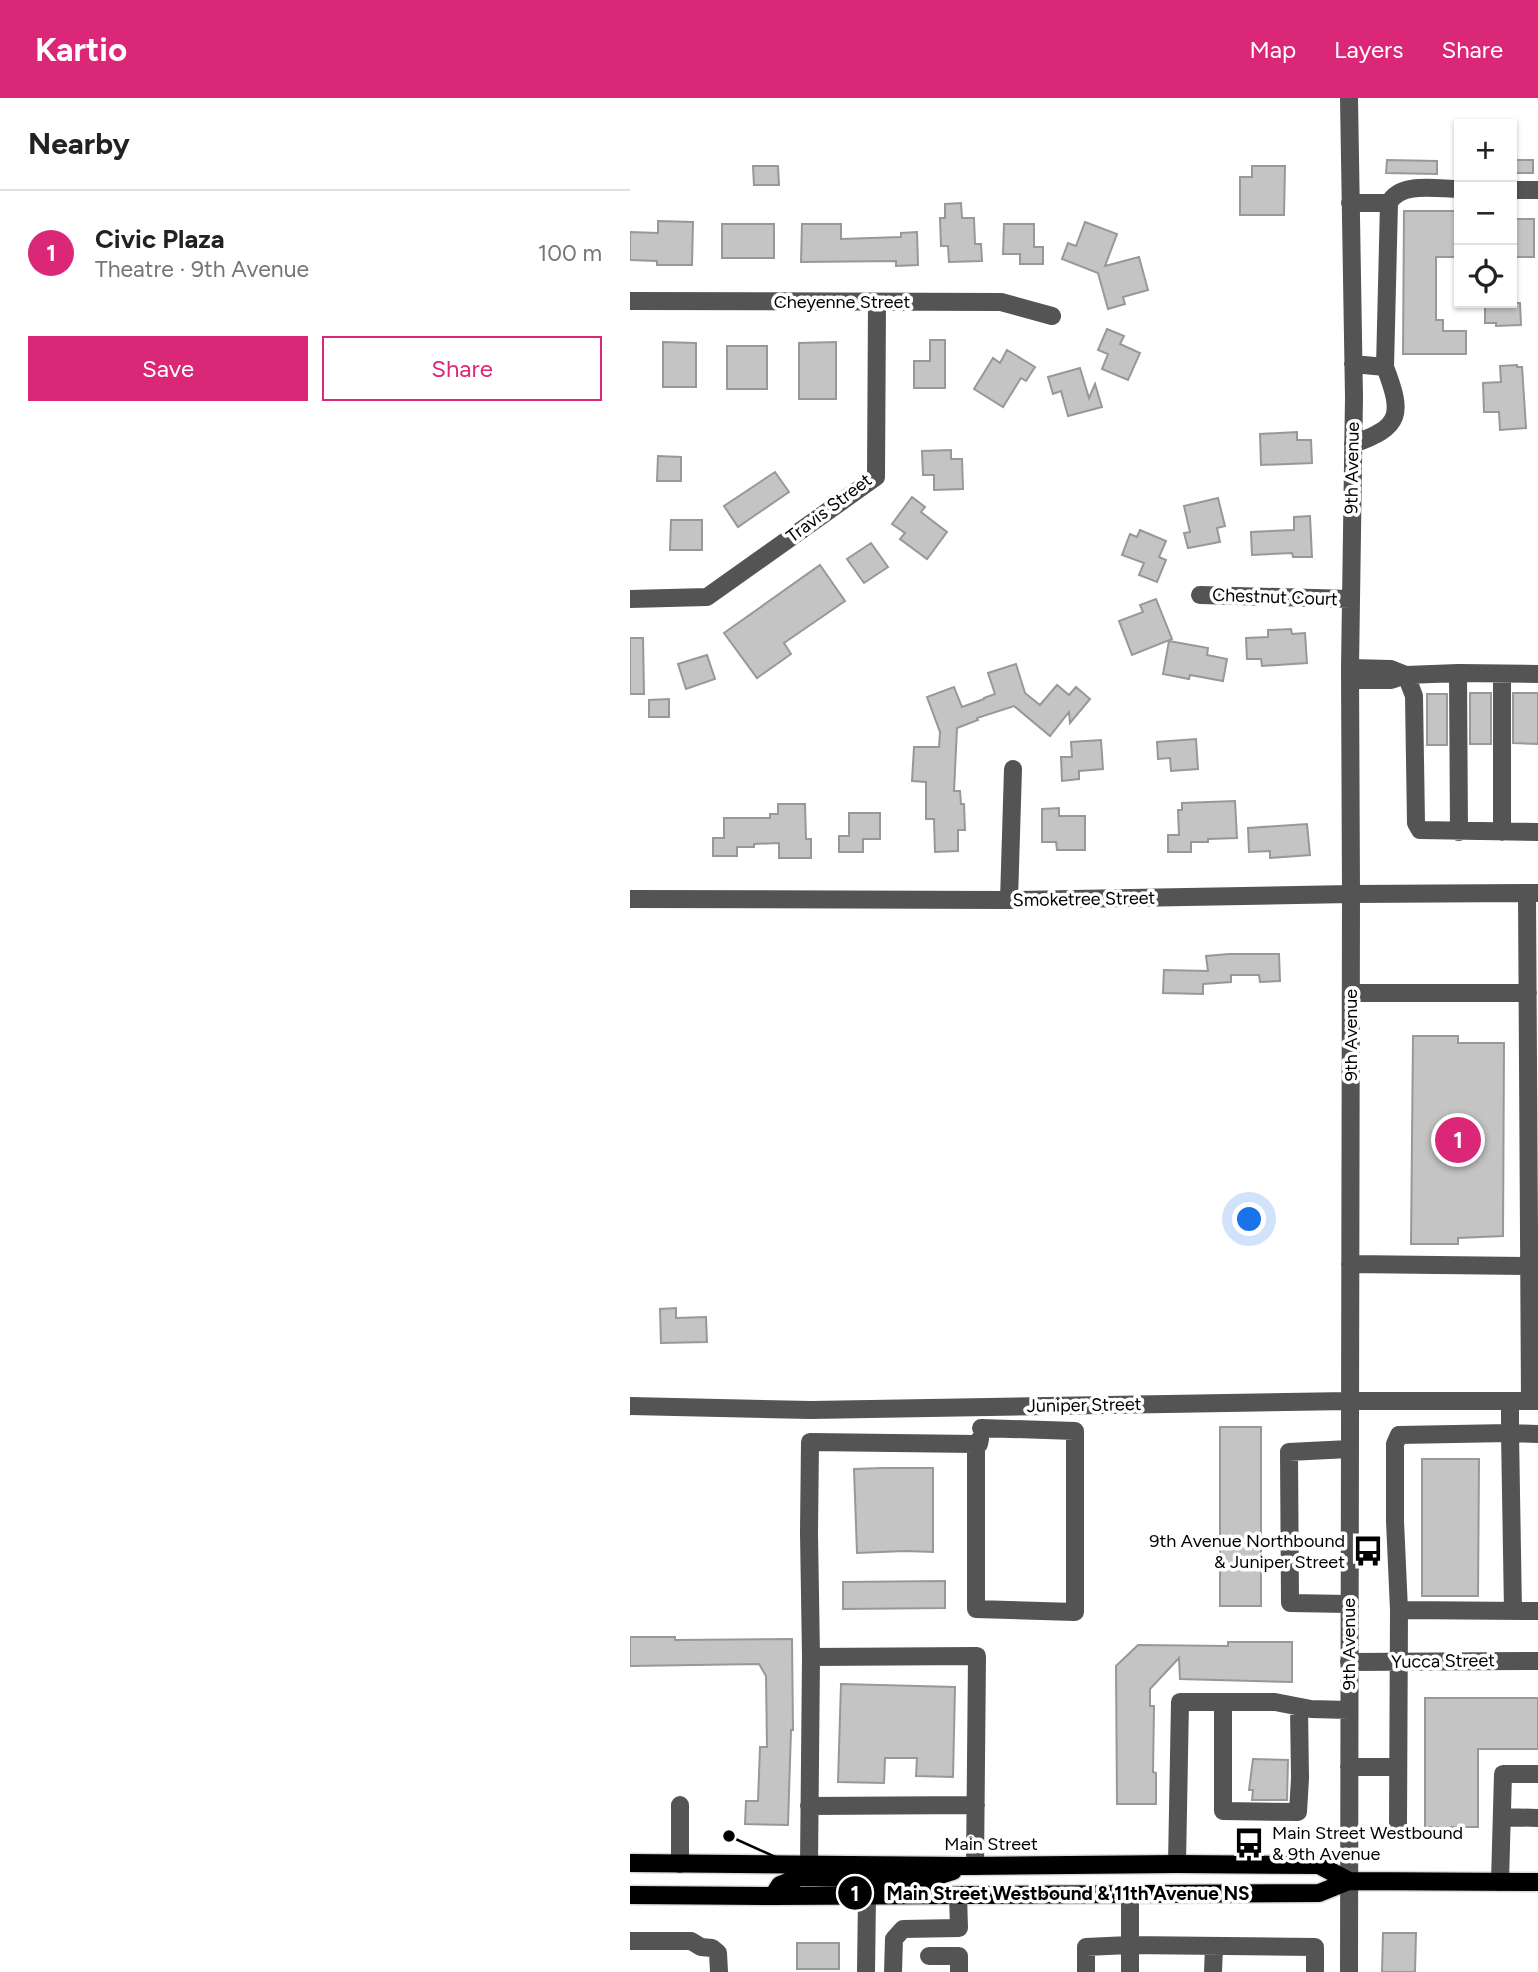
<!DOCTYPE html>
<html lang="en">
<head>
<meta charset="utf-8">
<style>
  :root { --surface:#fff; --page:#f6f6f6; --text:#222; --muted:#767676; --line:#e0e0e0; --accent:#db2777 }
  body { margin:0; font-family:Figtree,sans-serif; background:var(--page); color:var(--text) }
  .controls { position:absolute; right:21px; top:21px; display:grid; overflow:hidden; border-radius:0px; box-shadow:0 2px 5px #0004 }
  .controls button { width:63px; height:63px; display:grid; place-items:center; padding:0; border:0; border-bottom:2px solid var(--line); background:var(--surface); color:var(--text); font:35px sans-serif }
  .you { position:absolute; left:620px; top:1122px; width:24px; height:24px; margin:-18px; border:5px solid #fff; border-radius:50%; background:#1a73e8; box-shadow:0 0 0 10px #1a73e833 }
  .badge { display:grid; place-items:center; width:46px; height:46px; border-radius:50%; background:var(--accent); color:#fff; font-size:23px; font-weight:700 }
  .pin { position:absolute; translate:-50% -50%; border:4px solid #fff; box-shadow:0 2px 7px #0006 }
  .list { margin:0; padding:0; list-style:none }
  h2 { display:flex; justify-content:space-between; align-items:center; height:91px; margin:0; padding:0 28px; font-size:30px }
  h2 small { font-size:23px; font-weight:400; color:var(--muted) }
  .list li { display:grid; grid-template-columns:46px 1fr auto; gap:21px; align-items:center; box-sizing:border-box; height:126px; padding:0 28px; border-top:2px solid var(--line) }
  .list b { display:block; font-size:26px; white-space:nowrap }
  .list p { margin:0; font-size:23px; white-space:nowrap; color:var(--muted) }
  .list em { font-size:23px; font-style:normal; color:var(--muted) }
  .actions { display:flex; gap:14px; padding:21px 28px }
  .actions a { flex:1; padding:16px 0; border:2px solid var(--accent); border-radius:0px; text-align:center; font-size:24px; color:var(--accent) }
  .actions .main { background:var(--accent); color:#fff }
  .icon { flex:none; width:38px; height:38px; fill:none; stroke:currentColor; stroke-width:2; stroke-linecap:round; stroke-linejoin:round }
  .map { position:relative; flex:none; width:908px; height:1874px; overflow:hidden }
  header { display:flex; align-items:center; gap:42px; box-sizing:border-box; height:98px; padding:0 35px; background:var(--accent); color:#fff }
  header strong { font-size:33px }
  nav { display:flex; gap:38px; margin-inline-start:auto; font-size:24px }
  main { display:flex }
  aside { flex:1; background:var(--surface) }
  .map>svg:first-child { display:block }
  .building { fill:#c4c4c4; stroke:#989898; stroke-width:2 }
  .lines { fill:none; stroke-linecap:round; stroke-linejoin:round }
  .major-casing { stroke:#dbdbdb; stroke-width:21 }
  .minor { stroke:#545454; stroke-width:18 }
  .major { stroke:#000; stroke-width:18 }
  .labels { text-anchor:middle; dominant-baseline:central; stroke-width:7; stroke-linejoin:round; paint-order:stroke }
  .street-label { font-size:18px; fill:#000; stroke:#fff }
  .poi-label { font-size:18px; fill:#000; stroke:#fff; text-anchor:end }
  .leader { fill:none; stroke:#000; stroke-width:2.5 }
  .callout-dot { fill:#000; stroke:#fff; stroke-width:2.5 }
  .mark-label { font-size:21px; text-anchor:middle; font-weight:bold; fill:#fff }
  .callout-label { font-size:19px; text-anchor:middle; font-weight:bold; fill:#000; stroke:#fff; stroke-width:7; stroke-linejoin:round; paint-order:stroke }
</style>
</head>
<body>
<header>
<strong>Kartio</strong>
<nav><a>Map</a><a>Layers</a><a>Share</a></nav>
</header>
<main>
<aside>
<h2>Nearby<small></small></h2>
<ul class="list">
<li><span class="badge">1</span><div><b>Civic Plaza</b><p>Theatre · 9th Avenue</p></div><em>100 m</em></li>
</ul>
<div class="actions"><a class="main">Save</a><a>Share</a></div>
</aside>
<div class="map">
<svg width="908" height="1874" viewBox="0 0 908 1874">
  <rect width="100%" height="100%" fill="#fff"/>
  <path class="building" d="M757,62L807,63V76L756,75Z
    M882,62H903V75H882Z
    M123,68H148L149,87H124Z
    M622,68H655L654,117H610V79H622Z
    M331,105L332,120H344L345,146H351L352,163L319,164L318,148H311L310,120H315V106Z
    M774,113H829V159H806V222H813V233H836V256H773Z
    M882,121H904V159H882Z
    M28,123L63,124L62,167H27V163L0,162V134L28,135Z
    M455,124L487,136L475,168L509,159L518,192L493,199L495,206L478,211L468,175L432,161L438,145L446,148Z
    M92,126H144V160H92Z
    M172,126H211V141L271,139V135L287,134L288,167L266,168V163L171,164Z
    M374,126H404V149H413V166H390V156H373Z
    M855,205H890L891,227L866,228V225H855Z
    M477,231L494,238L490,246L510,255L498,282L472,271L478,256L468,252Z
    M300,242H315V290H284V263H300Z
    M33,244L66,245V289H33Z
    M206,244V301H169V245Z
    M97,248H137V291H97Z
    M377,252L405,269L396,283L391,280L373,309L344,291L363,260L370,265Z
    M887,267V269H892L896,330L870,332L869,314H854L853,285L871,284L870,268Z
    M450,270L459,300L465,286L472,309L438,318L431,293L423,296L418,279Z
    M667,334V342H681L682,365L631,367L630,336Z
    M321,352V361H332L333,391L304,392V377H293L292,353Z
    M28,358L51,359V383H27Z
    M145,374L159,394L108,429L94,408Z
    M282,399L295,409L291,414L317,434L297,461L270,441L275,435L262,426Z
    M588,400L595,428L587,430L590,444L558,450L554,435L560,434L554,408Z
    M680,418L682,459H663L662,455L622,457L621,434L664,432V419Z
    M41,422H72V452H40Z
    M510,432L536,443L529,459L536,462L527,484L509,477L514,465L492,457L500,436L507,439Z
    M241,445L258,469L234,485L217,461Z
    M190,467L215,503L154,545L161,556L127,580L94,535Z
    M526,501L542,541L502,557L489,523L513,514L510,507Z
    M661,531L662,536L675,535L677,565L632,568L631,561H617L616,540L638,539V532Z
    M0,540H13L14,596H0Z
    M539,543L578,550L577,557L597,561L593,583L560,577L559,581L533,576Z
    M77,557L85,581L56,591L48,566Z
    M386,566L395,595L410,607L427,587L439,597L446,589L460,601L440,625L439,614L420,638L384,608L347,620L348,622L327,630L324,693H330L331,706H334L335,732H328V753L305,754L304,721H296V684L282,683L284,649H309L310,634L297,599L324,589L332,609L354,601V600L365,596L358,575Z
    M840,595H861V646H840Z
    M883,595H908V646L883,645Z
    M797,596H817V647H797Z
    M39,601V619H19V602Z
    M566,641L568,671L541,673L540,660L528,661L527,644Z
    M471,642L473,671L449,673V681L432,683L431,659H442L441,644Z
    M605,703L607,740L578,741V744H561V754H538V737H549L548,712H552V705Z
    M148,706H175L176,741H181V760H149V745L124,746V749H107V758H83V740H94V720H140V716H148Z
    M429,710V718H455V752H427L426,744H412V711Z
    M219,715H250V741H233V754H209V738H219Z
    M677,726L680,757L640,760V753L619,754L618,730Z
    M599,856H649L650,883L630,884L629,877H601V884L573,886V896L533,895L534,872L578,873L576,858Z
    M783,938H828V945H874L873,1138L828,1140V1146H781Z
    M46,1210V1220L76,1219L77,1244L31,1245L30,1211Z
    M590,1329H631V1508H590Z
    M792,1361H849L848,1498H792Z
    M252,1370H303V1454L275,1453L227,1455L224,1371Z
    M315,1483V1510L213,1511V1484Z
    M0,1539H45V1542L162,1541L163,1632H161L158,1727L115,1726L116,1703H128L130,1649H137L136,1578L129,1566L0,1568Z
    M598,1544H662V1584L550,1581L549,1560L520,1591V1608H524L523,1674L526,1675V1706H487L486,1568L508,1547L598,1548Z
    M211,1586L325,1589L323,1679L286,1678L287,1660H255L254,1685L208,1684Z
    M795,1600H908V1651H848V1729H795Z
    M623,1661L658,1662L657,1702H622L623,1692H619Z
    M753,1835H786L785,1874H752Z
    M167,1845H209V1871H167Z"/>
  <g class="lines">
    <g class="major-casing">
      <path id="major" d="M0,1765L336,1768L547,1766L689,1767L719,1783
        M0,1797L143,1798L689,1795L719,1783L908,1784
        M143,1798L150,1787L170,1779L298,1781L323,1773"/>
    </g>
    <path class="minor" d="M882,92H908
      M720,105H759
      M0,203L371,204L422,218
      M755,269L759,105C770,83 808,91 829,91
      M723,346C772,329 773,316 755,269L723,266
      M570,497L720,501
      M0,501L77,499L246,379L247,204
      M720,570L761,571L776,577L761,582H720
      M828,575L829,734
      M908,576L828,575L776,577L784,598L786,725L790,732L908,734
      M872,734V576
      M897,795L900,1303
      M0,801L379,802L721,796L908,795
      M379,802L383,671
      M721,895H898
      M720,1166L899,1168
      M880,1303V1335L769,1337L765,1346V1423L769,1512L908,1513
      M0,1308L181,1312L719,1303H908
      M346,1346V1511L445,1514V1333L351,1330
      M719,1351L659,1354L660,1505L719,1506
      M883,1513L880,1335L908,1336
      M181,1559L179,1435L180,1344L346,1346H349L350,1341
      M719,1564L908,1563
      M593,1604V1713L668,1714L670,1680L669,1609
      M719,1669H768
      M50,1707V1766
      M179,1708L346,1707
      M872,1719L908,1720
      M768,1728L769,1512
      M547,1766L550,1604H645L681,1611L719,1612
      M179,1767L181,1559L347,1558L345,1768
      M870,1784L873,1676H908
      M0,1843H61L71,1849L82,1850L88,1855L89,1874
      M299,1858H329V1874
      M236,1874L237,1797
      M263,1874L264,1841L273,1831L329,1830L328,1797
      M456,1874V1849L499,1847L685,1849V1874
      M500,1874V1795
      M583,1874L584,1849
      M719,1874L721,796L720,570L724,299L719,0"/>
    <use href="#major" class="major"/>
  </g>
  <defs>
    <g id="bus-bare" transform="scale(2.415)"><path d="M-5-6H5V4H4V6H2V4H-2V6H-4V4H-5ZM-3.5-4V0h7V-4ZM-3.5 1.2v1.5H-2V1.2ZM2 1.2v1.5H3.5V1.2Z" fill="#000" stroke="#fff" stroke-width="2.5" paint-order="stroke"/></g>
  </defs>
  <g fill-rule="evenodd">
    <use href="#bus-bare" x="738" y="1453"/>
    <use href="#bus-bare" x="619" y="1745"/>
  </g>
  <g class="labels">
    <g class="street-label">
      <text x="212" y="204">Cheyenne Street</text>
      <text transform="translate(722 370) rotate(-89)">9th Avenue</text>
      <text transform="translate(199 410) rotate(-37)">Travis Street</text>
      <text transform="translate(645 499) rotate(2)">Chestnut Court</text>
      <text transform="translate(454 801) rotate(-1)">Smoketree Street</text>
      <text transform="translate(721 937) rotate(-90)">9th Avenue</text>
      <text transform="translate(454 1307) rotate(-1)">Juniper Street</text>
      <text transform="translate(719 1546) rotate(-90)">9th Avenue</text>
      <text transform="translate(813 1563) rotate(-1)">Yucca Street</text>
      <text x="361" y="1746">Main Street</text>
    </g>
    <g class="poi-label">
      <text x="715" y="1443">9th Avenue Northbound<tspan x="715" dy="21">&amp; Juniper Street</tspan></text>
      <text x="642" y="1735" text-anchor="start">Main Street Westbound<tspan x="642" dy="21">&amp; 9th Avenue</tspan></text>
    </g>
  </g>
  <path class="leader" d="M99 1738L225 1795"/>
  <g class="callout-dot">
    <circle cx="99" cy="1738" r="7"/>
    <circle cx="225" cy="1795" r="18"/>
  </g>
  <g class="mark-label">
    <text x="225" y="1803">1</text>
  </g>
  <g class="callout-label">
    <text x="438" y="1802">Main Street Westbound &amp; 11th Avenue NS</text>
  </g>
</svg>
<div class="controls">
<button>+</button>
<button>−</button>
<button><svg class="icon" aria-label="locate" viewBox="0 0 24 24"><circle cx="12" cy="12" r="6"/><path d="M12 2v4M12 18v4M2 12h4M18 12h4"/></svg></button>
</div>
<div class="you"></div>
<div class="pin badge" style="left:828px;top:1042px">1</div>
</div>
</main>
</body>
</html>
